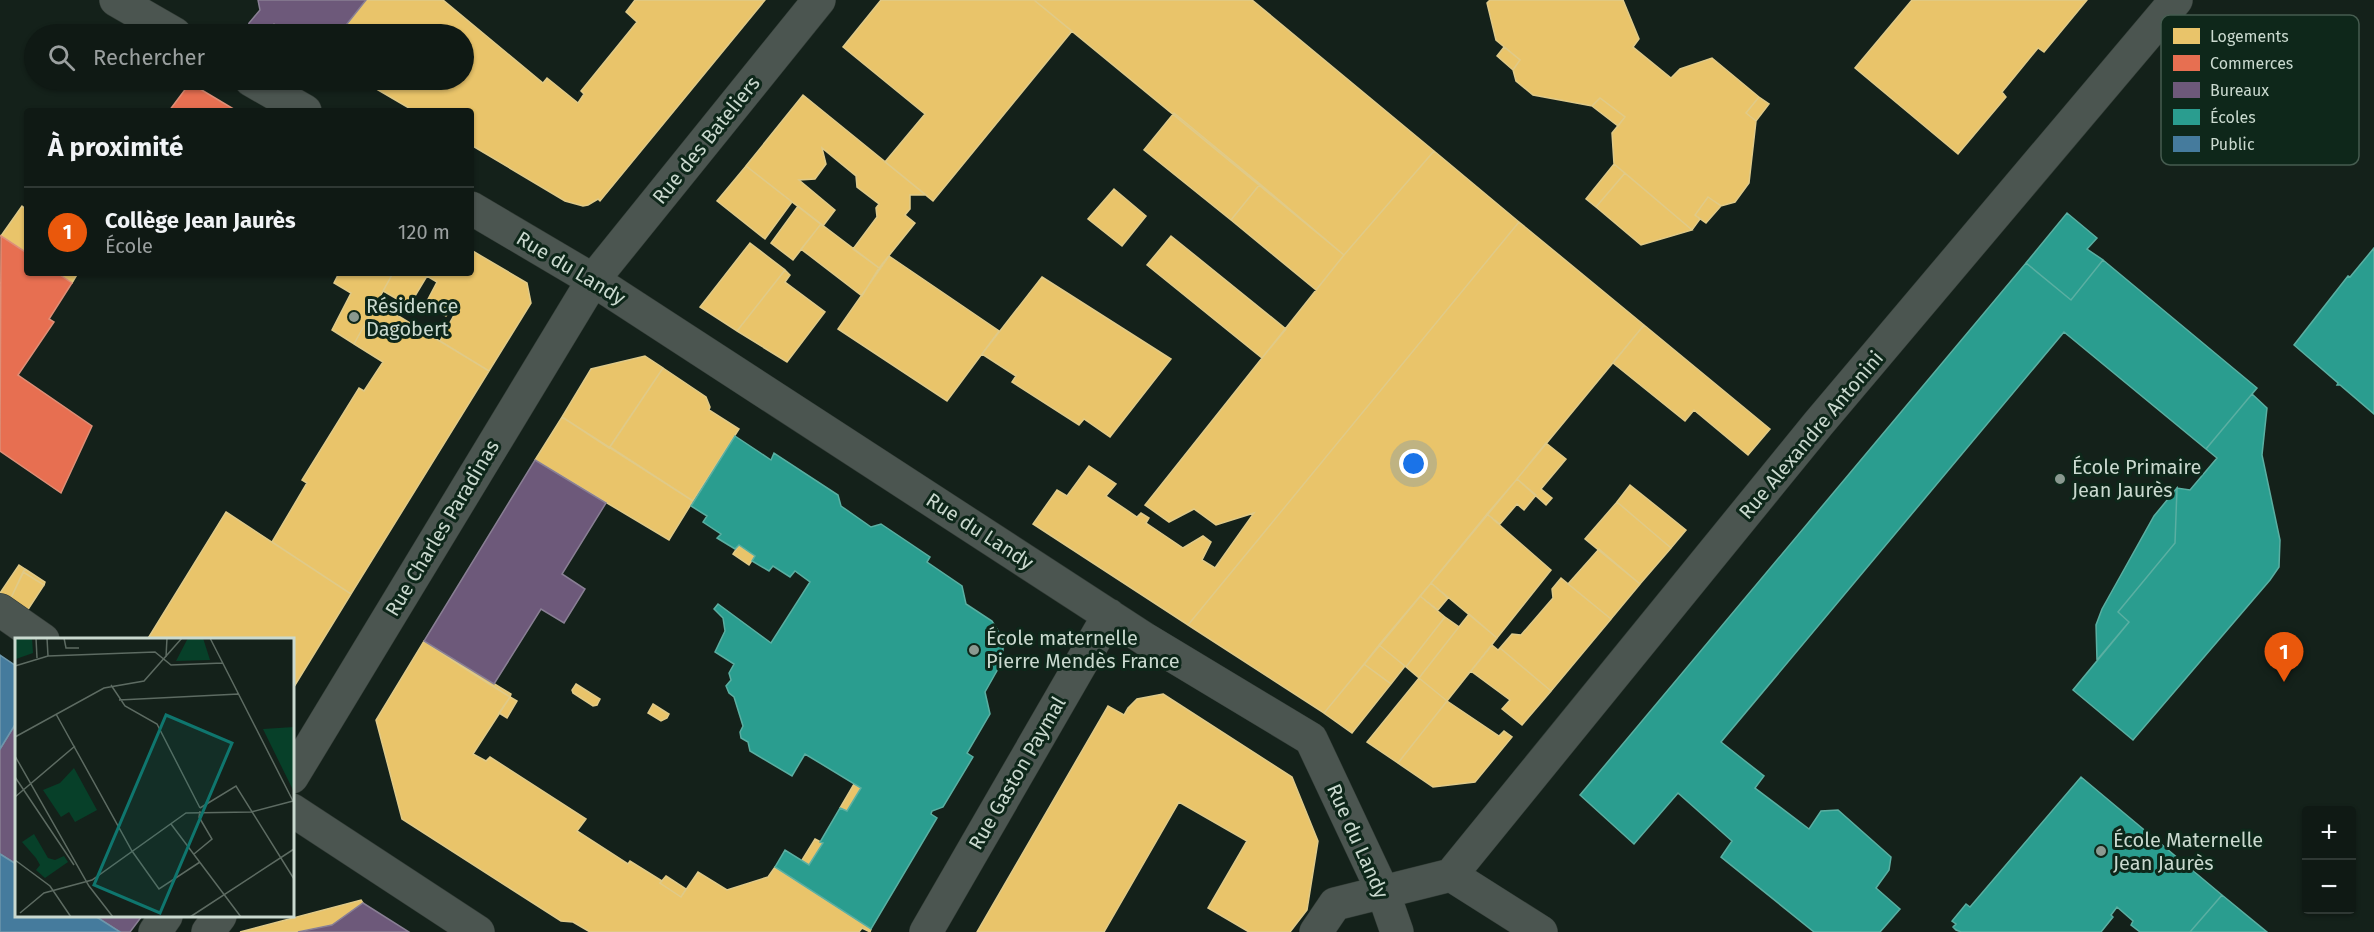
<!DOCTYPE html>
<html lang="fr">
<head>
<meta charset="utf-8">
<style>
  :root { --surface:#0f1914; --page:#18221d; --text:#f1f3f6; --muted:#9ba0a0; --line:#2f3834; --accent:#ea580c }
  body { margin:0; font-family:"Fira Sans",sans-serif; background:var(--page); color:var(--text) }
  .controls { position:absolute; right:18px; bottom:18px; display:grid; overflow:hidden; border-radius:6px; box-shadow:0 2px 4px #0004 }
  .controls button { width:54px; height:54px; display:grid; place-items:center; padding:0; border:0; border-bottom:2px solid var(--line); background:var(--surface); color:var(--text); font:30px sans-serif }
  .you { position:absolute; left:1414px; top:464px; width:21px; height:21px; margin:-15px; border:4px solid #fff; border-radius:50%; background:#1a73e8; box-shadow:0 0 0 9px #1a73e833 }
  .badge { display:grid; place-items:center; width:39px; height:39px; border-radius:50%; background:var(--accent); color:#fff; font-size:20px; font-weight:700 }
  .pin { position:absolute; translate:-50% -50px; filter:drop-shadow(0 2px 3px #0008) }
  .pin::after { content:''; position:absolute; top:32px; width:21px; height:18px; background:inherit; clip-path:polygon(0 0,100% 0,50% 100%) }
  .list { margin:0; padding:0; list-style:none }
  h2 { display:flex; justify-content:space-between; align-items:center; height:78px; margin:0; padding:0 24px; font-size:26px }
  h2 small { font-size:20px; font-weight:400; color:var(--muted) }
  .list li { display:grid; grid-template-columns:39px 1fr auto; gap:18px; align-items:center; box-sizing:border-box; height:90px; padding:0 24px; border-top:2px solid var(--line) }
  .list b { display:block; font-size:22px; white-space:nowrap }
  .list p { margin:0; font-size:20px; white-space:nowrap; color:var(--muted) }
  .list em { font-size:20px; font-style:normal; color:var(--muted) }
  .icon { flex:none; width:33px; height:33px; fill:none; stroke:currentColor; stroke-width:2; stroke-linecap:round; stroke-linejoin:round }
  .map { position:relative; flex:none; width:2374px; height:932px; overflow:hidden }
  .search { position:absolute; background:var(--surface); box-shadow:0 2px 4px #0004; left:24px; top:24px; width:450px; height:66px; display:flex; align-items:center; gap:15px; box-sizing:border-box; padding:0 21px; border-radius:33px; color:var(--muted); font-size:22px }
  .panel { position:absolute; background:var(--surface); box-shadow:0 2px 4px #0004; left:24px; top:108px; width:450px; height:168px; border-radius:6px }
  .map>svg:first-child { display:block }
  .homes { fill:#e9c46a; stroke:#e0ca88; stroke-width:1.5 }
  .shops { fill:#e76f51; stroke:#de8f77; stroke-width:1.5 }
  .offices { fill:#6d597a; stroke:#897f94; stroke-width:1.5 }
  .schools { fill:#2a9d8f; stroke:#5aafa2; stroke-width:1.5 }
  .public { fill:#457b9d; stroke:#6d97ac; stroke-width:1.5 }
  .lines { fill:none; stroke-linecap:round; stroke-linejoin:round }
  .minor-casing { stroke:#323c36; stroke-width:34 }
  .minor { stroke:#4b5550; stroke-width:33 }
  .poi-dot { fill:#8a9990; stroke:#0e271a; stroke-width:2 }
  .labels { text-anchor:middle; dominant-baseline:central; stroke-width:6; stroke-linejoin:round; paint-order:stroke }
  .street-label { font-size:20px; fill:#cad9cf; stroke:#0e271a }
  .poi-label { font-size:20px; fill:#cad9cf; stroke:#0e271a; text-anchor:start }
  .inset-road { fill:none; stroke:#5d6b62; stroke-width:1.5 }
  .view { fill:#0f766e; fill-opacity:0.15; stroke:#0f766e; stroke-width:3 }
  .inset-edge { fill:none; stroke:#cad9cf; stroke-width:3 }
  .key { fill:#0e271a; stroke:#465c50; stroke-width:1.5 }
  .key-label { font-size:16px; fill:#cad9cf }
</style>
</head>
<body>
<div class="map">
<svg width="2374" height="932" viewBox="0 0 2374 932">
  <rect width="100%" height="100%" fill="#14211a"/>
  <path class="homes" d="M366,0H443L543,83L547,78L578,103L584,94L581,91L637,22L626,12L635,0H765L600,201L598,199L588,205L583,206L565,201L471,145V111H414L361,80H464V34H339Z
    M881,0H1034L1072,31L933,201L885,162L925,114L843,47Z
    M1034,0H1252L1434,151L1344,255Z
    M1490,0H1623L1639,39L1633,47L1671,78L1680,69L1712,58L1759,97L1746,113L1756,121L1749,183L1735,202L1721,206L1708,197L1695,215L1700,219L1692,230L1614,164L1612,133L1625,117L1600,98L1592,106L1533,95L1516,81L1513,70L1520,60L1496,40L1487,3Z
    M1912,0H2087L2044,52L2038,48L2002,92L2006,97L1958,154L1855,68Z
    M1504,47L1520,60L1513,70L1497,56Z
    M803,95L926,195H910V209L905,215L915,223L879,268L853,249L877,217L876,208L879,204L857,187L856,176L822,148L826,164L815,179L799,180L835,210L823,226L746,166Z
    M1759,97L1769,104L1756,121L1746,113Z
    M1600,98L1625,117L1618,126L1592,106Z
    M1174,113L1260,184L1231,220L1144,150Z
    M1434,151L1519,222L1188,625L1033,524L1057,490L1067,496L1089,466L1116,484L1106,496L1137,517L1141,513L1149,518L1146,523L1183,548L1203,536L1211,542L1202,560L1215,568L1254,513L1216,525L1194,509L1169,522L1145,505L1344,255Z
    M1614,164L1625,173L1596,207L1586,199Z
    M746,166L792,202L765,239L717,201Z
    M1625,173L1692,230L1641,245L1596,207Z
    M1260,184L1344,255L1316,290L1231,220Z
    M1114,189L1146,216L1122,246L1088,219Z
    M1708,197L1721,206L1706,223L1695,215Z
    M22,206L27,210V253L1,236Z
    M798,206L821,224L793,260L771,243Z
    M1519,222L1644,325L1324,713L1188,625Z
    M821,224L879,268L862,296L801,249Z
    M1171,236L1286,329L1262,358L1147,265Z
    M750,243L785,270L737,331L700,307Z
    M471,250L527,283L531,303L489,371L440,341L460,304L455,300L446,316L425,305L437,282L427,276L409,306L383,291L393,273H471Z
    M889,256L999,331L947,401L838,329Z
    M785,270L790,275L785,282L825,312L787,362L737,331Z
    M57,273H78L72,283Z
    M339,273H393L354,344L332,330L351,293L334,283Z
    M1042,277L1171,359L1110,437L1084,419L1079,425L1012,382L1016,376L982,354Z
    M380,297L388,302L385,308L377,303Z
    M377,303L489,371L351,594L272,542L307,483L302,480L359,388L364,391L383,362L354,344Z
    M1644,325L1770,429L1748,455L1694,410L1685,421L1613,363Z
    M645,356L663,368L609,448L562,417L591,369Z
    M663,368L706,397L710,407L709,410L739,429L693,501L610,447Z
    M562,417L693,501L669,540L535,460Z
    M1546,443L1566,459L1541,489L1552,498L1546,505L1517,479Z
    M1517,479L1536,495L1524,510L1517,504L1500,524L1487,514Z
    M1630,485L1686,530L1671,548L1617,502Z
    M1617,502L1671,548L1640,584L1585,539Z
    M226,512L351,594L292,690V640H147Z
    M1487,514L1551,570L1497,638L1431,583Z
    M739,545L755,556L749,565L733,554Z
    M1599,549L1640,584L1611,619L1568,584Z
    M19,565L25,569L10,600L0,593Z
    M25,569L45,582L44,585L23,572Z
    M23,572L44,585L27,611L10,600Z
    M1561,578L1611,619L1551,691L1500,648L1512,634L1521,635L1553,598L1552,589Z
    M1431,583L1448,598L1438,610L1420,596Z
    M1420,596L1445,617L1406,667L1379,645Z
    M1469,614L1497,638L1447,701L1419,678Z
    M1445,617L1459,627L1419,678L1406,667Z
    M424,641L511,694L510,697L461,666Z
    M424,641L510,697L473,754L486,761L490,757L586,819L577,831L628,864L630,861L662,881L660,883L681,897L698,872L727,890L768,877L775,867L871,929L870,932L862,928L859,932H590L573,922L561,921L402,819L376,720Z
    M1379,645L1405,666L1391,684L1364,664Z
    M1492,645L1498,650L1500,648L1551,691L1522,725L1502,709L1510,700L1471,671Z
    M1364,664L1391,684L1352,733L1324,713Z
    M1419,678L1447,701L1398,763L1367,742Z
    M576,684L600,699L597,705L593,706L573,693L572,690Z
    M1163,694L1292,777L1318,841L1307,910L1290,932H1249L1208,908L1247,841L1179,802L1104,932H977L1108,706L1124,715L1128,708L1137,699Z
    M510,697L517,701L507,718L499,713Z
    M1447,701L1499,736L1504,731L1512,737L1475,782L1433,787L1398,763Z
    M653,704L669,714L667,718L661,721L648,713Z
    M854,784L861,788L847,811L840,808Z
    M815,839L823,843L809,865L802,860Z
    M666,876L686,889L681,897L660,883Z
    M361,900L363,903L332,925L298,932H240Z"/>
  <path class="shops" d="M190,83L237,111H169Z
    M1,236L27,253V273H57L72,283L49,319L54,322L18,375L92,426L61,493L0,451Z"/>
  <path class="offices" d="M258,0H366L339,34H288L274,24L265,34H253L247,31L249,23L260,10Z
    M535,460L606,503L562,574L585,589L564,623L541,609L494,684L424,641Z
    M16,723V864L0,854V749Z
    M363,903L409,932H298L332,925Z
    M95,916H142L130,932H120Z"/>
  <path class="schools" d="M2067,213L2097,238L2087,249L2103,260L2071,300L2026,263Z
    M2374,248V414L2340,385H2337L2338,383L2294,345L2348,276L2350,277Z
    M2103,260L2257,388L2206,449L2064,332L1721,742L1764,776L1755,788L1809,829L1821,811L1838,810L1891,857L1889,870L1876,888L1900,909L1880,932H1814L1721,857L1732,841L1678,793L1634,844L1580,795L2026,263L2071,300Z
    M2252,394L2267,408L2262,455L2280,540L2279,567L2270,580L2133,740L2073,690L2129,622L2118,612L2175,543L2177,488L2190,490L2217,458L2206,449Z
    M735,436L771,460L774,453L838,495L841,506L871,527L881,524L930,557L927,562L962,586L966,604L992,621L1003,639V660L985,692L990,714L967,753L973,757L943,807L932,811L931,814L937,818L871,929L775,867L785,850L809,865L823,843L820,842L840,808L847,811L861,788L805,754L792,776L750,751L748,742L741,738L740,732L743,726L734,697L729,693L726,686L731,680L729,673L734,664L715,652L725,631L723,618L714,609L718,604L771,643L810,582L795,571L790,577L773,566L769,571L752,561L755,556L739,545L735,549L717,538L721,534L703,522L707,516L691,506Z
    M2177,488L2175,543L2118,612L2129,622L2097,660L2096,625L2102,609L2154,516Z
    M2081,777L2222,895L2190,932H2140L2131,925L2133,921L2117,907L2111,915L2113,917L2101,932H1961L1956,930L1953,927L1956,924L1952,921L1966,904L1970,907Z
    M2222,895L2267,932H2190Z"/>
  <path class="public" d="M0,655L16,666V723L0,749Z
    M0,854L16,864V916H95L120,932H0Z"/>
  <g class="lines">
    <g class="minor-casing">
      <path id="minor" d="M116,0L175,34
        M251,80L305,111
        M471,208L593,280L1145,639L1311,739L1383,892L1397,932
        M0,610L43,640
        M292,777L593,280L819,0
        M292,810L478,932
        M1451,875L1818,424L2176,0
        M1451,875L1541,932
        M155,932L166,916
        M208,932L220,916
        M926,932L1109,615
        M1316,932L1335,904L1451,875"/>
    </g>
    <use href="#minor" class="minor"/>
  </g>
  <g class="poi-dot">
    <circle cx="354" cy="317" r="6"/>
    <circle cx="2060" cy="479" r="6"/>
    <circle cx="974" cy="650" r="6"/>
    <circle cx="2101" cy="851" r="6"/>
  </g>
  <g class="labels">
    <g class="street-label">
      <text transform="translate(706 140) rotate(-51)">Rue des Bateliers</text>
      <text transform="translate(571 268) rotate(31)">Rue du Landy</text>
      <text transform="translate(1811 435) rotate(-50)">Rue Alexandre Antonini</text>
      <text transform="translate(442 528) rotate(-59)">Rue Charles Paradinas</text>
      <text transform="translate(980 531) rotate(33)">Rue du Landy</text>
      <text transform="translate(1017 773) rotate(-60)">Rue Gaston Paymal</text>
      <text transform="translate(1358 841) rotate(66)">Rue du Landy</text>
    </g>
    <g class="poi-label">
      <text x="366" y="306">Résidence<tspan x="366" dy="23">Dagobert</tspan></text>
      <text x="2072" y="467">École Primaire<tspan x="2072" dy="23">Jean Jaurès</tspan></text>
      <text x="986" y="638">École maternelle<tspan x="986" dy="23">Pierre Mendès France</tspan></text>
      <text x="2113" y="840">École Maternelle<tspan x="2113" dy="23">Jean Jaurès</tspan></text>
    </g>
  </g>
  <g transform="translate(15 638)">
    <rect width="279" height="279" fill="#14211a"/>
    <path d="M0,0H17L18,15L1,21ZM173,0H188L195,22L161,23ZM279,89V154L248,91ZM59,130L82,172L60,184L54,174L46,179L28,152L45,145ZM19,196L33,220L40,222L49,218L53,224L30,240L21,232L25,227L21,220L7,204Z" fill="#074029"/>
    <path class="inset-road" d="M21,0L22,20M32,0L33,18M49,0L51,10H64M195,0L279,165M151,19L152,0M0,28L33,18L140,14L156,27L208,25M96,47L110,68L142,86L185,170M104,62L224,56M41,76L117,213L144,251L185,224M0,99L89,50L129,43L167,0M0,118L74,248L98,279M0,139L59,227M0,159L60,108M185,170L221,148L279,241M156,186L226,279M179,216L197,201L184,179L185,173M0,222L35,248L56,279M5,275L29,255L77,242L171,175L236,174L278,163M175,279L279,211"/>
    <path class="view" d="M151,77L217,105L145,275L79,247Z"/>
    <rect width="279" height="279" class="inset-edge"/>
  </g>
  <rect x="2161" y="15" width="198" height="150" rx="9" class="key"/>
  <rect x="2173" y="28" width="27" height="16" fill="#e9c46a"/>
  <rect x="2173" y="55" width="27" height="16" fill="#e76f51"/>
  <rect x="2173" y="82" width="27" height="16" fill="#6d597a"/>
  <rect x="2173" y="109" width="27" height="16" fill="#2a9d8f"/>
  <rect x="2173" y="136" width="27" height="16" fill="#457b9d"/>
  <g class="key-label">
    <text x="2210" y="42">Logements</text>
    <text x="2210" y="69">Commerces</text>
    <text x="2210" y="96">Bureaux</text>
    <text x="2210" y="123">Écoles</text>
    <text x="2210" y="150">Public</text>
  </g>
</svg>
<div class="controls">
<button>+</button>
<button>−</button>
</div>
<div class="you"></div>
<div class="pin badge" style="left:2284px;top:682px">1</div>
<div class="search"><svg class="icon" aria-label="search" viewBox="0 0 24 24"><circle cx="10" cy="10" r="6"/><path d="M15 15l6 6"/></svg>Rechercher</div>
<section class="panel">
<h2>À proximité<small></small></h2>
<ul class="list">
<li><span class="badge">1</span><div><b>Collège Jean Jaurès</b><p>École</p></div><em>120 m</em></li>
</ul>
</section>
</div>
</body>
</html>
